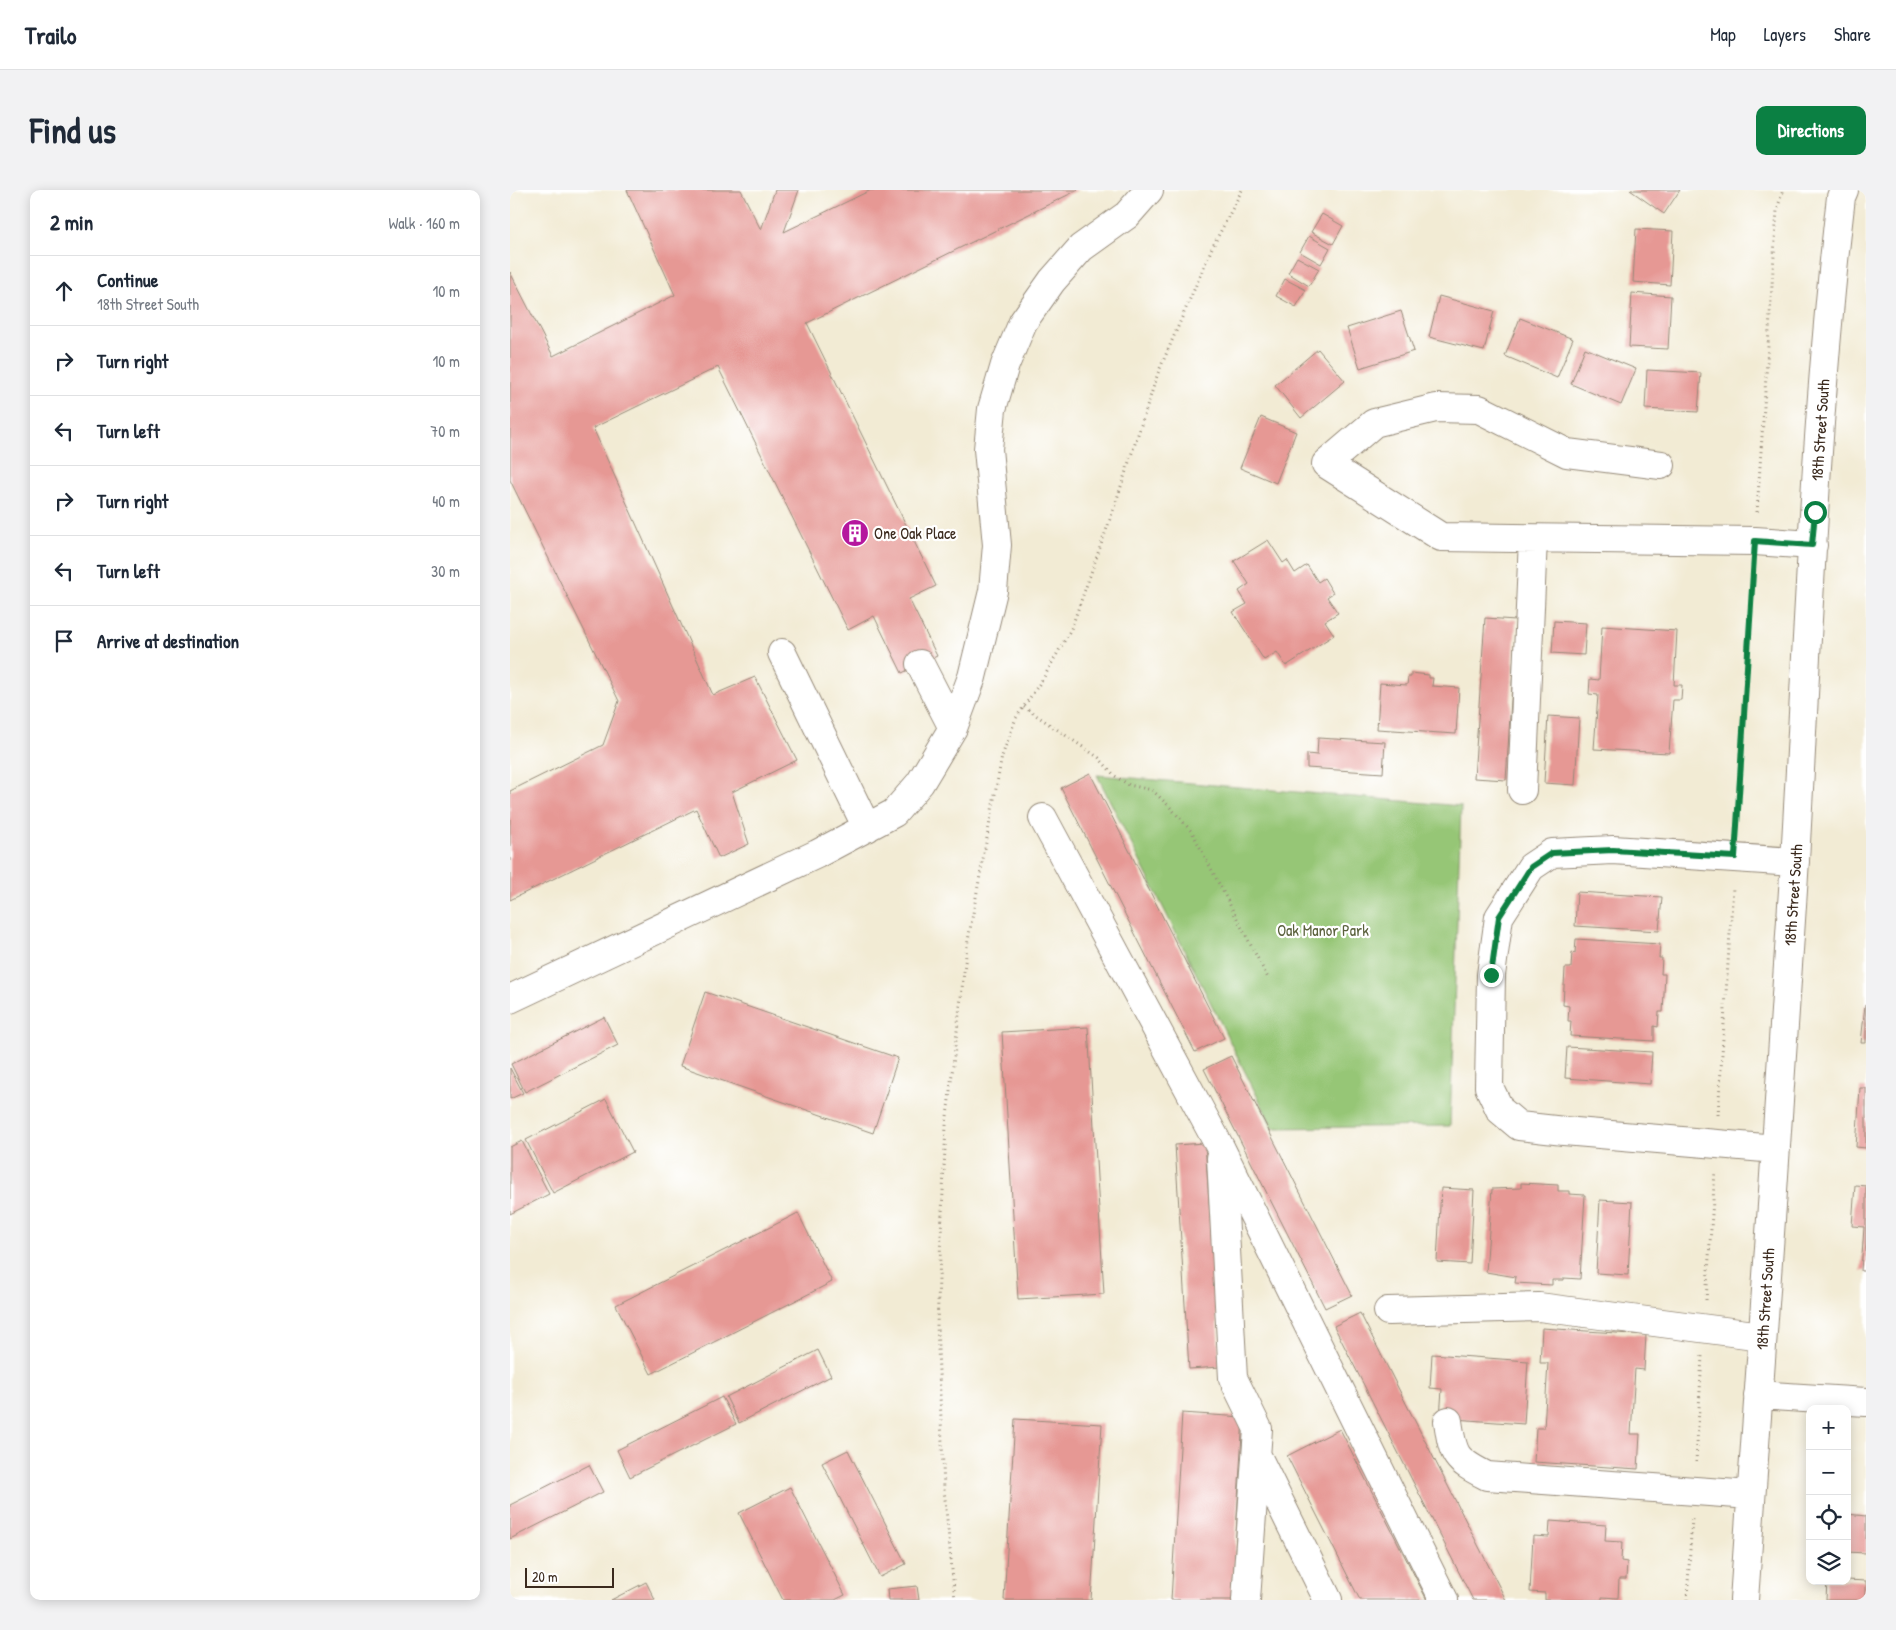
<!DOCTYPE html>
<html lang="en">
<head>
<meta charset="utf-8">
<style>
  :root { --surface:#fff; --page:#f2f2f3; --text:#1f2937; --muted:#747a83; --line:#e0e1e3; --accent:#0b8043 }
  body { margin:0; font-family:"Patrick Hand",sans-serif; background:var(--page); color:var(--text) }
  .controls { position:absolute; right:15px; bottom:15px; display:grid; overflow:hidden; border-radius:10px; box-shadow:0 2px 12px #0003 }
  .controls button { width:45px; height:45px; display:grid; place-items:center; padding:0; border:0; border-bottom:1px solid var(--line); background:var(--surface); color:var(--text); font:25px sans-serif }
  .scale { position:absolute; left:15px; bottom:12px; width:89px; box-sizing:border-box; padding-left:5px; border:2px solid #3b2a1e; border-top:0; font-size:14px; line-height:18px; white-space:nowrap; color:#3b2a1e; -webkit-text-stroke:4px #fff; paint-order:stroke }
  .stop { position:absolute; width:15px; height:15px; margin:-11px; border:4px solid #0b8043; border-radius:50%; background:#fff }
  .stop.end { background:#0b8043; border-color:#fff; box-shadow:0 1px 5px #0008 }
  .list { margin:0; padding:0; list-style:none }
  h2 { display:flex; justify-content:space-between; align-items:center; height:65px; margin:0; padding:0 20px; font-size:21px }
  h2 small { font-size:16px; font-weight:400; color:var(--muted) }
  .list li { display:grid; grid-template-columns:32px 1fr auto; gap:15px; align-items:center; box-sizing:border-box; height:70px; padding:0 20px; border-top:1px solid var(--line) }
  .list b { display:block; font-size:19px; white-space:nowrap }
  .list p { margin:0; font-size:16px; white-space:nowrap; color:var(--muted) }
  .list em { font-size:16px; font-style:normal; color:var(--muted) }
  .icon { flex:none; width:28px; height:28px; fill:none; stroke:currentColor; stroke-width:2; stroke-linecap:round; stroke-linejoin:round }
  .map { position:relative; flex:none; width:1356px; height:1410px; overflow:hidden; border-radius:10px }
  header { display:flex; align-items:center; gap:30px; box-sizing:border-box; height:70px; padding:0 25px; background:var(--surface); border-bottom:1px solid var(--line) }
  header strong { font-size:24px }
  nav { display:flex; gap:28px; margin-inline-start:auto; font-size:18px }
  .intro { display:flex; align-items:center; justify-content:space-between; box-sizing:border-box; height:120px; padding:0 30px }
  h1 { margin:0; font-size:35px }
  .button { padding:12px 22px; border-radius:10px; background:var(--accent); color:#fff; font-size:18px; font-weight:700 }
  main { display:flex; gap:30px; padding:0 30px }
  aside { flex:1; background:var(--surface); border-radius:10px; box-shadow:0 2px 12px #0003 }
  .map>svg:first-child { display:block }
  .green { fill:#96c676; stroke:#68784a }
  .building { fill:#e69894 }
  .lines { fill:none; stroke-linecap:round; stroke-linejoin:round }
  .minor-casing { stroke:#968a79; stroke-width:30 }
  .path { stroke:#968a79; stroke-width:3; stroke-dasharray:1 4; stroke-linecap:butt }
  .minor { stroke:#fff; stroke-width:28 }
  .route { stroke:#0b8043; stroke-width:6 }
  .labels { text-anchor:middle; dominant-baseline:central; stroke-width:4.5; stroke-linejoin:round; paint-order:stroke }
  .street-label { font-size:16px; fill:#3b2a1e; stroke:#fff }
  .poi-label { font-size:16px; fill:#3b2a1e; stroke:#fff; text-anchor:start }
  .park-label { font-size:16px; fill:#5b613d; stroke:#fff }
</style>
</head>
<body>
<header>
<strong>Trailo</strong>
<nav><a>Map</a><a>Layers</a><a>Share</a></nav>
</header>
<div class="intro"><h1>Find us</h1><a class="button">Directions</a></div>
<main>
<aside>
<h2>2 min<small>Walk · 160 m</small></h2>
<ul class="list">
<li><svg class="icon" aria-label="ahead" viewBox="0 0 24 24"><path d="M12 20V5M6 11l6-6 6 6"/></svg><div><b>Continue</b><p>18th Street South</p></div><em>10 m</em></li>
<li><svg class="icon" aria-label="right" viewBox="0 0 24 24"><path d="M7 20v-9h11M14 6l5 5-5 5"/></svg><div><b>Turn right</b></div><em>10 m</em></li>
<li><svg class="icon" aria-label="left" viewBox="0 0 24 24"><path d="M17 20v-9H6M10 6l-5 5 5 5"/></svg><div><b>Turn left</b></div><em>70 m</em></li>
<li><svg class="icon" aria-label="right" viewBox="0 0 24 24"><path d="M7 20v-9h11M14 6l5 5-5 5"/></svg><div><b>Turn right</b></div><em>40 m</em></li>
<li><svg class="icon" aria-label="left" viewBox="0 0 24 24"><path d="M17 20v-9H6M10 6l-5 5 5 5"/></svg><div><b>Turn left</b></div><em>30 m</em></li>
<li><svg class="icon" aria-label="arrive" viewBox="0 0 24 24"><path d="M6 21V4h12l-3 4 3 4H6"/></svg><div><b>Arrive at destination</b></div></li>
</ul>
</aside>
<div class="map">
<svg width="1356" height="1410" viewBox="0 0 1356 1410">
  <rect width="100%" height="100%" fill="#fff"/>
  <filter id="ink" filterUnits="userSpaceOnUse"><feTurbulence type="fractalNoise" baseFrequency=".02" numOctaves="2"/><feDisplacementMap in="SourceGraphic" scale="10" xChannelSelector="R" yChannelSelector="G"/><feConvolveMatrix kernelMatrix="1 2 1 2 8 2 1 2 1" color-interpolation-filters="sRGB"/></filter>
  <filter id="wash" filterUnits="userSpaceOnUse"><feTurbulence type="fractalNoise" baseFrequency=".0096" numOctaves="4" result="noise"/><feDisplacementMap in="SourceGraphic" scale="20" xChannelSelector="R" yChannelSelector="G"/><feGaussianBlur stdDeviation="1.12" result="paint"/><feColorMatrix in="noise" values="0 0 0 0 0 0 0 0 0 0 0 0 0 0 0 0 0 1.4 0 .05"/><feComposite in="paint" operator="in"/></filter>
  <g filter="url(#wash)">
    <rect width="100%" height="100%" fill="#f2ebd4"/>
    <path class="green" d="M587,585L951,616L940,936L763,938Z"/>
    <g id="blocks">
      <path class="building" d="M117,0H231L251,40L265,0H289L274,42L361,0H568L297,133L426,396L399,409L427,466L392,483L364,426L338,440L208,177L83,238L203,505L245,487L287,570L222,602L239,654L209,668L186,619L0,710V601L93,555L109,511L0,290V82L43,166L165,105Z
        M1120,0H1170L1154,24Z
        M812,24L833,36L823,54L801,42Z
        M1126,39L1163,41L1160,95L1123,92Z
        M799,46L820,58L811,74L790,62Z
        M787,67L809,79L799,96L778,83Z
        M775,89L796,100L786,117L766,106Z
        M1122,103L1161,106L1158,159L1119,157Z
        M929,106L984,121L974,161L919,147Z
        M891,121L904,161L850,178L837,138Z
        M1010,128L1063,149L1047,188L995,166Z
        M1075,158L1126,179L1111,215L1061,194Z
        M808,159L835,191L791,228L765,195Z
        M1137,180L1191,183L1188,222L1135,219Z
        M751,227L786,242L766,293L730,278Z
        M758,350L773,373L777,370L785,383L797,375L808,392L814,388L823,403L817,407L828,423L815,431L824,445L776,476L767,462L754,470L723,422L737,414L729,401L739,394L724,371Z
        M975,428L1006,430L996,590L964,588Z
        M1044,431L1076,433L1074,465L1042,463Z
        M1092,436L1167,441L1164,495H1172L1171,510H1163L1159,563L1084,559L1088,505L1079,504L1080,489L1089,490Z
        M901,483L919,485V488H923L922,496L949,498L946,544L867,539L870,493L897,495L898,487H901Z
        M1038,526L1069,528L1065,595L1034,593Z
        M808,548L875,552L873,583L797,578V564L807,565Z
        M580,583L714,848L685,862L551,598Z
        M1067,702L1152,707L1149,741L1065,736Z
        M1066,749L1150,754L1149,768H1152L1151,784H1155L1153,822H1149L1148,837L1144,836V851L1060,846L1061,831H1058L1059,816L1053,815L1055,778H1061L1062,762L1065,763Z
        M195,802L388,868L363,943L170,876Z
        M1355,815H1356V853H1351Z
        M94,827L108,855L15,902L1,874Z
        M578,837L594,1104L508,1109L492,842Z
        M1057,857L1142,862L1140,894L1055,888Z
        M721,866L842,1105L815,1118L694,879Z
        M0,878L13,903L0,909Z
        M1350,898H1356V958L1346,957Z
        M96,909L123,962L43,1003L16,950Z
        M12,951L39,1004L0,1024V957Z
        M695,953L710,1177L679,1179L665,955Z
        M1011,993L1048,995V1001H1059V1004L1075,1005L1070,1089L1054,1088V1090H1042V1095L1005,1093L1006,1087L976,1082L982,999L1011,998Z
        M1345,995L1356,996V1081H1351L1354,1037L1342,1036Z
        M931,998L964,1000L960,1074L927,1072Z
        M1090,1010L1122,1012L1118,1085L1086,1083Z
        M288,1023L322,1092L141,1184L106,1115Z
        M850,1123L996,1410H963L824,1136Z
        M1032,1138L1136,1145L1134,1180L1125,1179L1121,1244H1130L1128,1279L1024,1272L1026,1238H1034L1038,1173H1030Z
        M308,1160L321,1186L229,1233L216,1207Z
        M922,1164L1018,1171L1014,1234L930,1228L932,1199L920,1198Z
        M212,1207L226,1234L120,1287L107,1260Z
        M672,1223L733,1227L722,1410H661Z
        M505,1229L592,1234L581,1410H494Z
        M830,1239L917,1410H850L777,1266Z
        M338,1260L396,1374L370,1387L312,1273Z
        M79,1275L93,1302L0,1349V1315Z
        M280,1297L335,1405L325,1410H273L229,1323Z
        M1337,1324L1356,1326V1363L1337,1362Z
        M1040,1331L1096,1335L1095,1351L1112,1352L1111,1371L1117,1372L1116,1389H1109L1108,1408L1092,1407V1410H1035V1403L1020,1402L1023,1346L1039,1347Z
        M1337,1390L1356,1391V1410H1316L1317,1391H1337Z
        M136,1392L145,1410H101Z
        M407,1396L409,1410H378L377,1399Z"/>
    </g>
  </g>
  <g filter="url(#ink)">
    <use href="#blocks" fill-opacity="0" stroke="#968a79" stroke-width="1"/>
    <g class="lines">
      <g class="minor-casing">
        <path id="minor" d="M1151,275L1057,263L969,219L926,218L864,233L816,274L931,347L1245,351L1303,355
          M272,463L357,638
          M410,474L443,538
          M1012,600L1023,349
          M533,628L710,957L934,1410
          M0,809L307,664L384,623L410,593L443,538L462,487L483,401L487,355L478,259L482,219L495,175L513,132L542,91L571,58L617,25L639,0
          M1266,959L1054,941L1009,936L990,920L979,897L981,785L989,727L1021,677L1042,663L1103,660L1285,672
          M711,968L723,1188L748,1239L736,1410
          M878,1121L1029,1117L1252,1146
          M1248,1205L1356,1212
          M938,1231C943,1266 945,1270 977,1286L1241,1305
          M747,1266L818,1410
          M1234,1410C1251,1163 1270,917 1285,670C1298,449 1305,227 1331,7L1334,0"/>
      </g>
      <path class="path" d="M1247,322L1267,20L1273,0
        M514,517L589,568L605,586L619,595L642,600L659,616L682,642L759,790
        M1227,641L1243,380
        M1208,925L1223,697
        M1196,1110L1205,982
        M1186,1272L1192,1166
        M445,1410L434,1299L427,1134L436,935L457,756L492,566L506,528L534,487L561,439L603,321L648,183L702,58L732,0
        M1177,1410L1182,1328"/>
      <use href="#minor" class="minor"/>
    </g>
  </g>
  <g class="lines" filter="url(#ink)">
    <path class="route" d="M981,785L989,727L1021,677L1042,663L1103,660L1225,667L1245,351L1302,355L1305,322"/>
  </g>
  <defs>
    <g id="building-disc" transform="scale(1.4375)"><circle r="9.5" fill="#b5179e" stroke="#fff"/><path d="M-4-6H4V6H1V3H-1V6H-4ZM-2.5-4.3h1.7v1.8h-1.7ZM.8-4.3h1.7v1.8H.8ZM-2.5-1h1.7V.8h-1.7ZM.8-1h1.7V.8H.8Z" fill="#fff"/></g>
  </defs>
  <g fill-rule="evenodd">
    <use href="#building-disc" x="345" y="343"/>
  </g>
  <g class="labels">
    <g class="street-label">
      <text transform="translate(1310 240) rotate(-86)">18th Street South</text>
      <text transform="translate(1283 705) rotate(-86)">18th Street South</text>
      <text transform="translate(1255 1109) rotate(-86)">18th Street South</text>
    </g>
    <g class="poi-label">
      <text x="364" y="343">One Oak Place</text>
    </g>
    <g class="park-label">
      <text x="813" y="740">Oak Manor Park</text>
    </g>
  </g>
</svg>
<div class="controls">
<button>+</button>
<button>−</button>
<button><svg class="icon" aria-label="locate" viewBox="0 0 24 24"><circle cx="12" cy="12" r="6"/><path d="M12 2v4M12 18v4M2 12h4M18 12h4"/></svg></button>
<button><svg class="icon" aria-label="layers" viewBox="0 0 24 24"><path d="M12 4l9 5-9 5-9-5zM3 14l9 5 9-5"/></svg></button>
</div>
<div class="scale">20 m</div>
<div class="stop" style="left:1305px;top:322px"></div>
<div class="stop end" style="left:981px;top:785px"></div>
</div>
</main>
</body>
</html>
